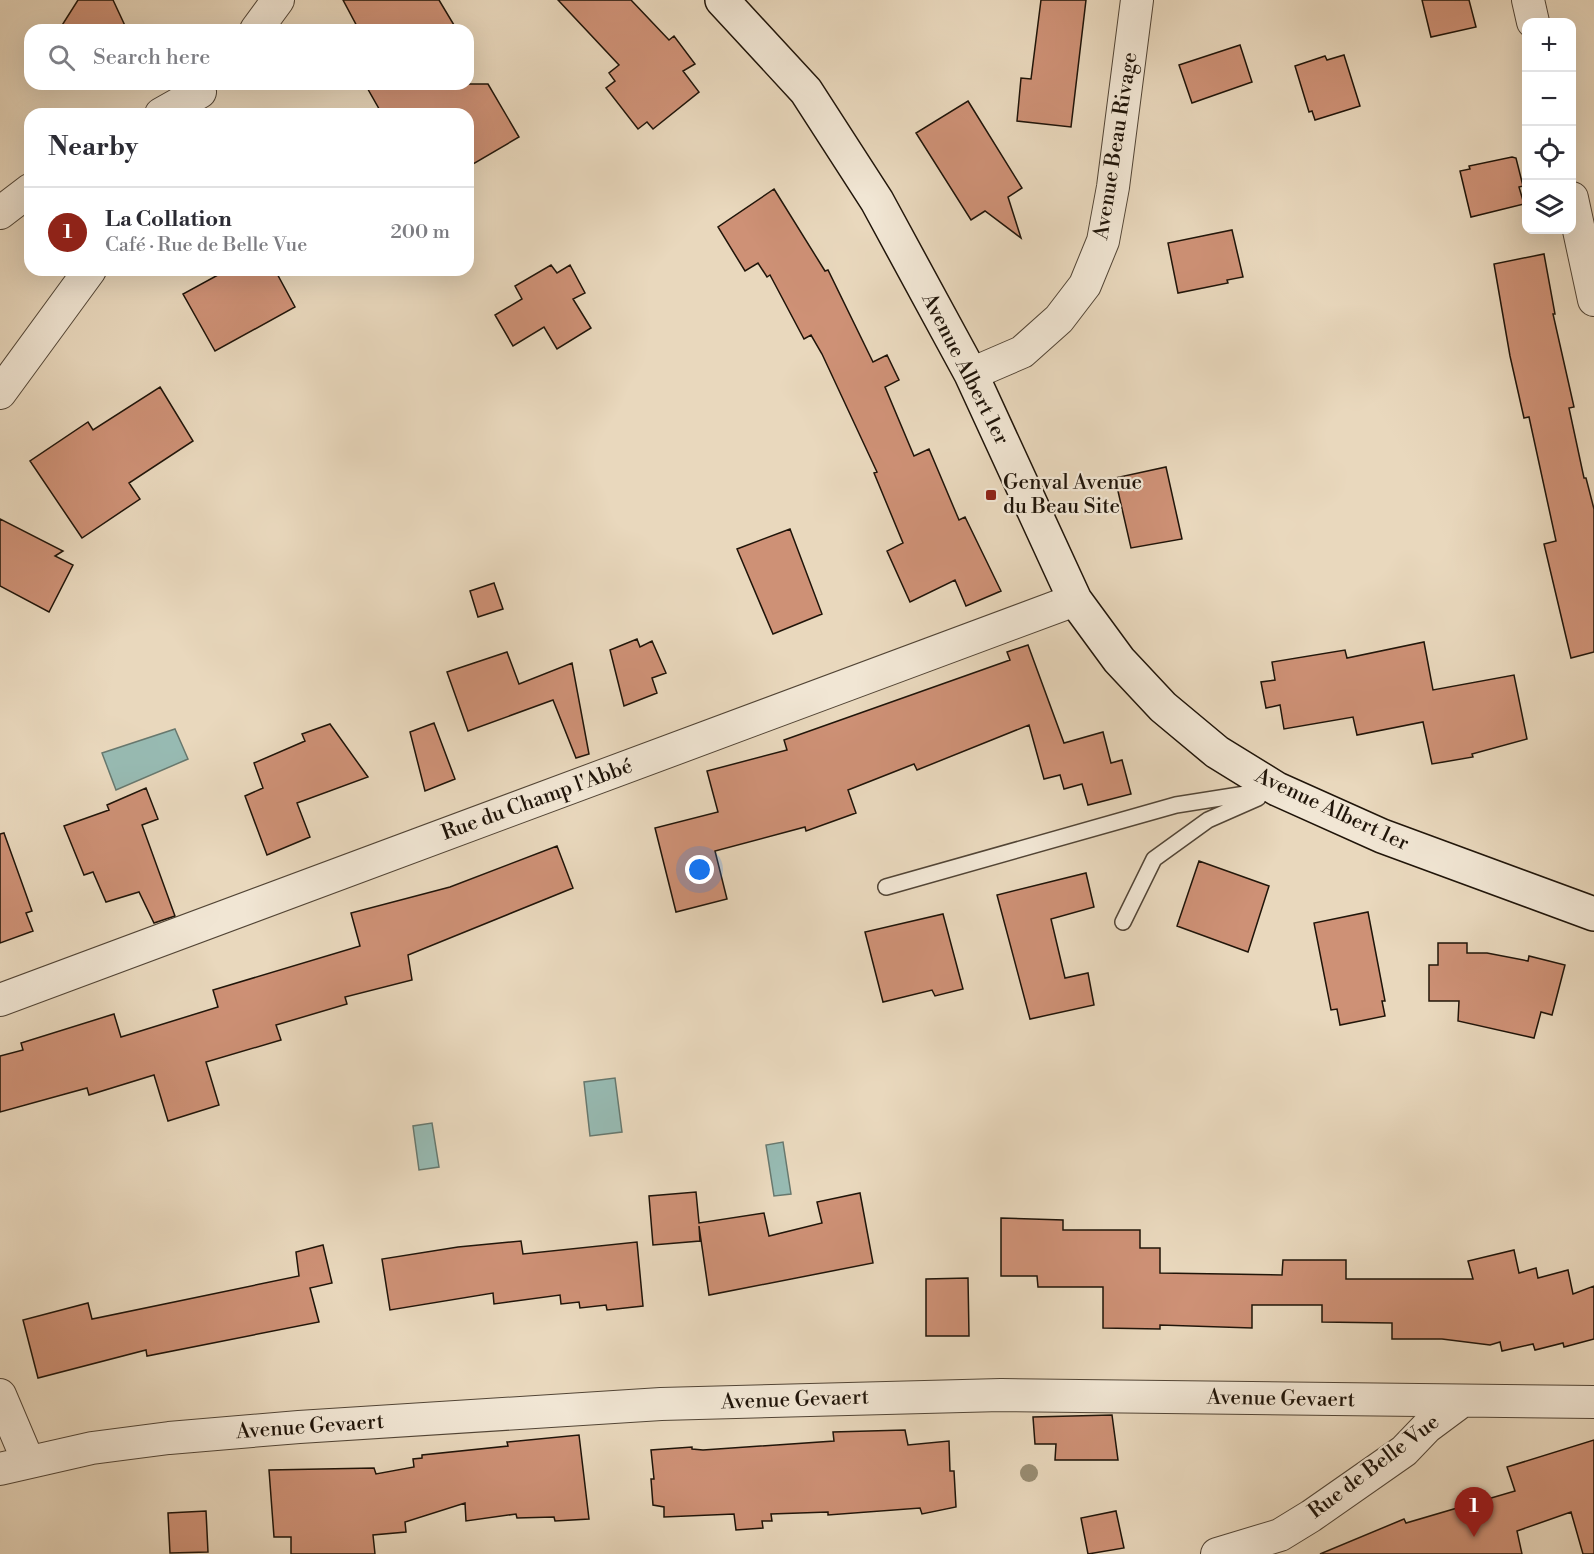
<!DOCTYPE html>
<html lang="en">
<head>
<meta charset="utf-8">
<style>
  :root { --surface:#fff; --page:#f7f7f7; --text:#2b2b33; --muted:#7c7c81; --line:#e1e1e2; --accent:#8f2418 }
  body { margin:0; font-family:"Libre Bodoni",serif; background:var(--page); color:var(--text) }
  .controls { position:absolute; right:18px; top:18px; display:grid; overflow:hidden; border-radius:12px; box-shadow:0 6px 24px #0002 }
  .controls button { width:54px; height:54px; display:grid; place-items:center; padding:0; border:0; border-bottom:2px solid var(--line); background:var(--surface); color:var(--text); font:30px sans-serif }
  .you { position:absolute; left:700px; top:870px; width:21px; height:21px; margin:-15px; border:4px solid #fff; border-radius:50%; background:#1a73e8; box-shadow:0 0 0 9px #1a73e833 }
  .badge { display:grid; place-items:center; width:39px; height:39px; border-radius:50%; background:var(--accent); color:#fff; font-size:20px; font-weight:700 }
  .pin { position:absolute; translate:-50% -50px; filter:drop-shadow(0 2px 3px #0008) }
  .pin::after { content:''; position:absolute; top:32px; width:21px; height:18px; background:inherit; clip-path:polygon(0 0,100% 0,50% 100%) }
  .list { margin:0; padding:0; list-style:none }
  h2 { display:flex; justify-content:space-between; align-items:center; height:78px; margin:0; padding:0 24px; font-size:26px }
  h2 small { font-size:20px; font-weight:400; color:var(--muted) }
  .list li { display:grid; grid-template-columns:39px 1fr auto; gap:18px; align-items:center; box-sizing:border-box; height:90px; padding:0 24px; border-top:2px solid var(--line) }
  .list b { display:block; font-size:22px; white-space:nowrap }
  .list p { margin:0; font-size:20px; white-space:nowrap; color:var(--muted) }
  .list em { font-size:20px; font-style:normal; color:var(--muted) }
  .icon { flex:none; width:33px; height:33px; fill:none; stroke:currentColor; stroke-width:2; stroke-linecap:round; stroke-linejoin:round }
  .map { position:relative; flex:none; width:1594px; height:1554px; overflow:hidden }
  .search { position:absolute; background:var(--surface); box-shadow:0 6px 24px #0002; left:24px; top:24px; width:450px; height:66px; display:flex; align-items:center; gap:15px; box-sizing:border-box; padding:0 21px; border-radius:18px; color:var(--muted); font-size:22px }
  .panel { position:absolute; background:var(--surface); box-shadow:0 6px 24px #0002; left:24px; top:108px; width:450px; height:168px; border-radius:18px }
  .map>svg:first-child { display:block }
  .water { fill:#97bab2; stroke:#67786e; stroke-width:1.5 }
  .building { fill:#ce9176; stroke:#1f1409; stroke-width:1.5 }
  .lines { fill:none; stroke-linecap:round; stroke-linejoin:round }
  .lane-casing { stroke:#524536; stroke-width:18 }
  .street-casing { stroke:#524536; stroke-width:34 }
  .secondary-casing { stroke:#1f1409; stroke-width:36 }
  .lane { stroke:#f1e6d4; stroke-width:15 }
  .street { stroke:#f1e6d4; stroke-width:32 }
  .secondary { stroke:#f1e6d4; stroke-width:33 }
  .tree { fill:#998d73 }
  .poi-dot { fill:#8f2418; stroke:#f1e6d4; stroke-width:2 }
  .labels { text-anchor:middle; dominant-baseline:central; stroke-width:4.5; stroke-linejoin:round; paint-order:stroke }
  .street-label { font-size:21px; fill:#1f1409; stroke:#f1e6d4 }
  .poi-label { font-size:21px; fill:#1f1409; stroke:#f1e6d4; text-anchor:start }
</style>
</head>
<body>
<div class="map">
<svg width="1594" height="1554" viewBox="0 0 1594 1554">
  <rect width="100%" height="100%" fill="#e9d8bd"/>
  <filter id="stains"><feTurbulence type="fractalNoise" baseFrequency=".00333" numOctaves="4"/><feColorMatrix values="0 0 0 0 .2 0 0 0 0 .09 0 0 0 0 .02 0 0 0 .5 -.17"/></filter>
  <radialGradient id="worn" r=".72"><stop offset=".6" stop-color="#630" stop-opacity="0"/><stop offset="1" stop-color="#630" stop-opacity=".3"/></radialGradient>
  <path class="water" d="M175,729L188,759L116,790L102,753Z
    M615,1078L622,1132L590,1136L584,1082Z
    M432,1123L439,1167L419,1170L413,1126Z
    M783,1142L791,1194L774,1196L766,1145Z"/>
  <path class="building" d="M78,0H113L127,30H59Z
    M343,0H439L457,30H359Z
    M558,0H631L669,40L674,36L695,64L683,71L699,92L653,129L647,122L638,129L606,88L615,81L609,73L619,65Z
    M1041,0H1086L1071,127L1017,121L1021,78L1031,79Z
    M1422,0H1469L1476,27L1431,37Z
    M1240,45L1252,82L1192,103L1179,65Z
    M1344,55L1360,106L1315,120L1312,111L1309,112L1295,66L1325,56L1327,60Z
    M365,84H488L519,137L468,167V114H382Z
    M968,101L1022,188L1008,197L1021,238L985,211L971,220L916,133Z
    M1512,157L1516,158L1523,186L1519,187L1524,204L1471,217L1460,171L1470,169L1469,166Z
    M774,189L825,271L828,270L873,362L887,355L899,380L885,387L914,456L929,449L959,520L965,517L1001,591L966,606L955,580L910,602L887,551L903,543L874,473L877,472L822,354L811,335L804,339L770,275L767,277L758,263L745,271L718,227Z
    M1232,230L1243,277L1227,280L1228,283L1178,293L1168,243Z
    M1544,254L1555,314H1553L1574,407L1569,408L1584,478H1586L1594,509V652L1571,658L1544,544L1556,541L1529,417L1524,418L1510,356L1494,264Z
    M551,265L557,273L570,265L585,293L573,299L591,328L557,349L544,327L513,346L495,315L522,299L515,286Z
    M227,270H275L295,307L215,351L183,294Z
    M160,387L193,441L129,483L140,499L82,538L30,461L88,422L93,430Z
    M1166,467L1182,539L1131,548L1115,478Z
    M0,519L63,551L55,556L73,565L49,612L0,586Z
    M790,529L822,614L773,634L737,549Z
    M494,583L503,609L478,617L470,591Z
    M637,639L640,647L652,641L666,673L652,678L657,693L624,706L610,650Z
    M1424,642L1433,690L1514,675L1527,739L1472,754L1473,757L1432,764L1423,722L1357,735L1353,717L1284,729L1280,705L1266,708L1261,682L1275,680L1272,662L1345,650L1347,658Z
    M1028,645L1064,743L1103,732L1111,763L1122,760L1131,794L1088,805L1082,784L1064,789L1060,775L1044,779L1029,725L917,770L914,764L848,790L856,813L806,831L805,827L715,851L727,899L676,912L655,828L718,812L707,771L787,750L784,740L1010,660L1007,652Z
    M507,652L519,684L572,663L589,754L576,758L553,700L468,731L447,672Z
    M434,723L455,779L425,791L410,732Z
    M330,724L368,777L297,803L310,837L267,855L245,796L263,788L254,763L305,741L302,734Z
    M146,788L158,819L142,825L175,916L154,923L139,892L106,902L93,872L84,875L64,826L109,810L107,805Z
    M4,833L32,911L26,913L33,931L0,943V834Z
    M557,846L573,888L408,955L412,980L345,997L347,1004L276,1025L281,1040L206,1062L219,1105L168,1121L154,1075L89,1095L87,1088L0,1112V1056L23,1050L21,1043L114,1014L121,1037L218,1007L213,990L360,946L351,913L450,887Z
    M1199,861L1269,886L1248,952L1177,926Z
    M1086,873L1094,907L1051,919L1065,978L1088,973L1094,1005L1030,1019L997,895Z
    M1368,912L1385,1001H1382L1385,1016L1340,1025L1337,1009L1331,1010L1314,923Z
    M943,914L963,989L935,996L932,990L883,1002L865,932Z
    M1438,943H1467V953H1487L1528,961L1529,956L1565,965L1552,1015L1541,1012L1534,1038L1458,1021L1459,1001H1429V965H1438Z
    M696,1192L699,1223L764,1213L769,1236L822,1223L817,1202L860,1193L873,1263L709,1295L699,1226L700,1241L653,1245L649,1196Z
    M1001,1218L1063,1220V1230H1140V1248H1160V1273L1282,1275L1283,1260H1346V1279H1473L1468,1261L1514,1250L1519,1273L1536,1268L1538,1278L1568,1270L1573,1294L1594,1286V1339L1564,1347L1563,1343L1535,1350L1533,1344L1502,1351L1500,1342L1490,1345L1442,1339H1392V1323L1322,1322V1305H1252V1328L1160,1325V1329L1103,1328V1287H1038L1037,1276H1001Z
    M521,1241L523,1254L637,1242L643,1306L607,1310L606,1305L580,1308L579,1302L561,1304L560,1295L494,1304L493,1293L390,1310L382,1259L458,1247Z
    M323,1245L332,1283L310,1288L319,1322L147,1356L146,1350L38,1378L23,1320L88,1303L92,1319L299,1276L296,1252Z
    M968,1278L969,1336H926V1279Z
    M1112,1415L1118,1460H1055L1056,1444H1035L1033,1417Z
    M905,1430L908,1445L949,1441L950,1471H954L956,1507L922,1514L920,1508L828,1515V1512L771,1514L772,1521H762L763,1528L736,1530L734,1514L664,1517V1507L653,1505L651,1479H654L651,1450L692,1447V1449L703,1450L834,1441L833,1432Z
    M579,1435L589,1519L555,1521L554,1517L517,1518L516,1514L466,1521L465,1503L405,1522L406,1532L373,1535L375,1554H291V1537H274L269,1470L374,1468L376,1474L414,1467L413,1459L422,1458V1455L508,1446L507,1442Z
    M1594,1440V1554H1583L1571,1512L1517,1531L1522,1554H1320L1404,1519L1406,1523L1515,1491L1507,1467Z
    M206,1511L208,1552L170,1553L168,1513Z
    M1116,1511L1124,1548L1088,1554L1081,1518Z"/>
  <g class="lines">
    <g class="lane-casing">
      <path id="lane" d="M886,887L1176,805L1271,790
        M1123,922L1154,859L1208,820L1258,798"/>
    </g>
    <g class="street-casing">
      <path id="street" d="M1528,0L1533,22
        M256,30L278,0
        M161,114L200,92
        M1572,198L1594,300
        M0,213L30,190
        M971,374L1022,352L1059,319L1085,285L1103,241L1113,187L1137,0
        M0,393L90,270
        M0,1000L1075,600
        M0,1395L28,1461
        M0,1469L92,1448L169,1438L299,1427L661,1404L1001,1395L1594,1402
        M1217,1554L1280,1535L1311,1516L1404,1451L1427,1427L1462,1401"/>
    </g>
    <g class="secondary-casing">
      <path id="secondary" d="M722,0L806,91L877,201L971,374L1075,600L1119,660L1163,707L1217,752L1277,789L1382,836L1594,914"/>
    </g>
    <use href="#lane" class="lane"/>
    <use href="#street" class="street"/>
    <use href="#secondary" class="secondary"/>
  </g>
  <circle class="tree" cx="1029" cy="1473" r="9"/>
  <rect class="poi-dot" x="985" y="489" width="12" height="12" rx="3"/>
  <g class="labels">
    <g class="street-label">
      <text transform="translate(1116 146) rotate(-81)">Avenue Beau Rivage</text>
      <text transform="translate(965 369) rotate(63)">Avenue Albert 1er</text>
      <text transform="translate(537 800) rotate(-20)">Rue du Champ l'Abbé</text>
      <text transform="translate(1332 810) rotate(25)">Avenue Albert 1er</text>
      <text transform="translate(1281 1399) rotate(1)">Avenue Gevaert</text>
      <text transform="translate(795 1400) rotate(-2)">Avenue Gevaert</text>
      <text transform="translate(310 1427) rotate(-4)">Avenue Gevaert</text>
      <text transform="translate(1374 1467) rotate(-37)">Rue de Belle Vue</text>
    </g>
    <g class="poi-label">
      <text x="1003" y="483">Genval Avenue<tspan x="1003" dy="24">du Beau Site</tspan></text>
    </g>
  </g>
  <rect width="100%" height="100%" filter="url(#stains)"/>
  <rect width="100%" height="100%" fill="url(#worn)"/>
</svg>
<div class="controls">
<button>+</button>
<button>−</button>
<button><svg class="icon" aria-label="locate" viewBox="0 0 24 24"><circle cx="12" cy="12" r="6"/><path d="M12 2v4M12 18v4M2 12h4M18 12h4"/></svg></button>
<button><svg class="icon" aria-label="layers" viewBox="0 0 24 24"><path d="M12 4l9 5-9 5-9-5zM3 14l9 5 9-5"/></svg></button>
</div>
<div class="you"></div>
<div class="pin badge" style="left:1474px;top:1537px">1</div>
<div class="search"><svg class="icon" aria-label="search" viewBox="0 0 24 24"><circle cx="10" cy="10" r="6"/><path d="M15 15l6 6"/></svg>Search here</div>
<section class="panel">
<h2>Nearby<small></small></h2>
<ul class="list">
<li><span class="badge">1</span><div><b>La Collation</b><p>Café · Rue de Belle Vue</p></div><em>200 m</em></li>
</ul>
</section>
</div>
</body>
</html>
